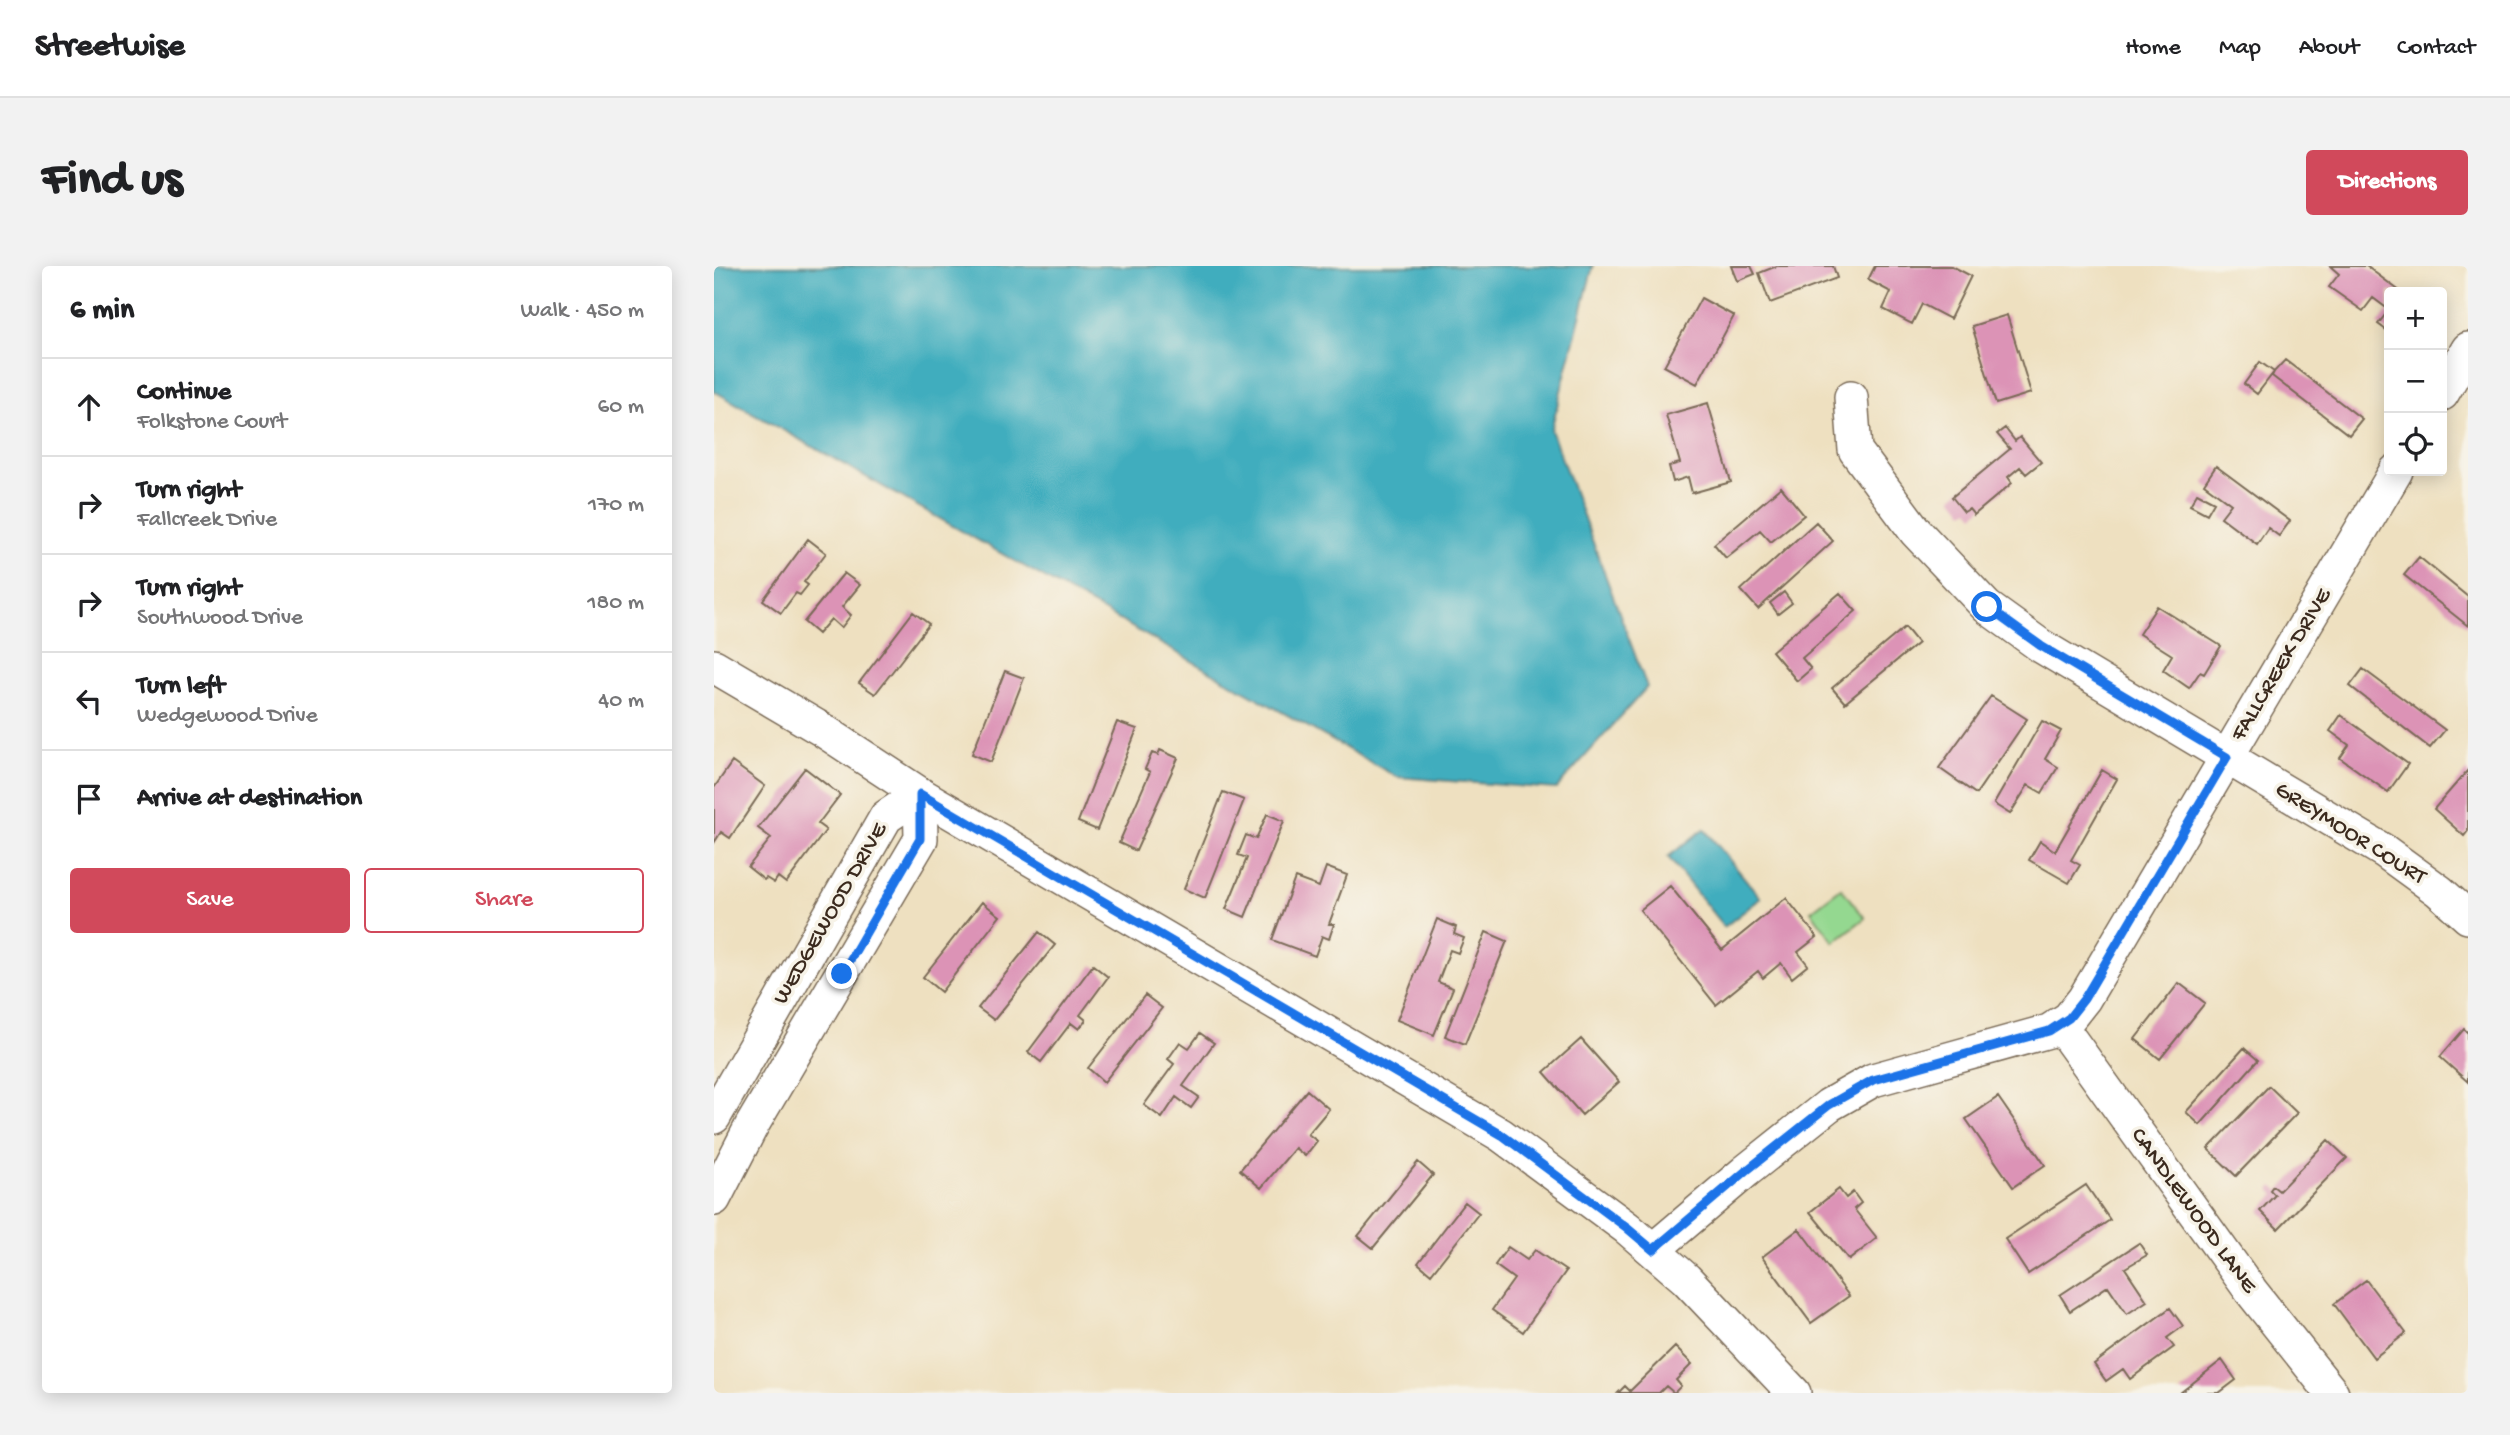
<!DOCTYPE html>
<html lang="en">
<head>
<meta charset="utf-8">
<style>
  :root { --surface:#fff; --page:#f2f2f2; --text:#202124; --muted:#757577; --line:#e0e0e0; --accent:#d1495b }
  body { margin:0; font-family:"Gochi Hand",sans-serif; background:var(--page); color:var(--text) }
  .controls { position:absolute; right:21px; top:21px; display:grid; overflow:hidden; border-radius:7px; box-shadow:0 4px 18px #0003 }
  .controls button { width:63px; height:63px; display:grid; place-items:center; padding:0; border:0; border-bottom:2px solid var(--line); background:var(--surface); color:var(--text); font:35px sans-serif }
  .stop { position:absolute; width:21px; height:21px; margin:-16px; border:5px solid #1a73e8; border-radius:50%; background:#fff }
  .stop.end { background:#1a73e8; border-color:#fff; box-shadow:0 2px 7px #0008 }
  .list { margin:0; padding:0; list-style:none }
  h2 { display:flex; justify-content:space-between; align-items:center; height:91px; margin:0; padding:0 28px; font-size:30px }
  h2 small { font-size:23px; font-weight:400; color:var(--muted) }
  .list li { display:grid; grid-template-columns:46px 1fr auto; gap:21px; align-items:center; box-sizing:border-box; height:98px; padding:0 28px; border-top:2px solid var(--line) }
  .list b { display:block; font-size:26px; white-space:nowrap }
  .list p { margin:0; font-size:23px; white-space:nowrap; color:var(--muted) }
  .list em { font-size:23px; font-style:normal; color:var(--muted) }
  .actions { display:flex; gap:14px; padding:21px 28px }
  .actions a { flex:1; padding:16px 0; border:2px solid var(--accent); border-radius:7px; text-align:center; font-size:24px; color:var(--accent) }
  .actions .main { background:var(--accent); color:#fff }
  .icon { flex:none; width:38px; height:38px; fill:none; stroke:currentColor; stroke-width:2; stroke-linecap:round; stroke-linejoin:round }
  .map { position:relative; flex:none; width:1754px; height:1127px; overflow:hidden; border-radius:7px }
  header { display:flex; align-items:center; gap:42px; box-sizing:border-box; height:98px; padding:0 35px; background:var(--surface); border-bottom:2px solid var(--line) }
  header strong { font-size:33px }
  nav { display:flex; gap:38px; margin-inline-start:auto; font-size:24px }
  .intro { display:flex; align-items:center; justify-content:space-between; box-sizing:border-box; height:168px; padding:0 42px }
  h1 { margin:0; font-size:49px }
  .button { padding:18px 32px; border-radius:7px; background:var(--accent); color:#fff; font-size:24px; font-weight:700 }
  main { display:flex; gap:42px; padding:0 42px }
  aside { flex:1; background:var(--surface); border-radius:7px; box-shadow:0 4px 18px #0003 }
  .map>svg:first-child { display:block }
  .green { fill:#94d890; stroke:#688157; stroke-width:2 }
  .water { fill:#40adbe; stroke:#3e6c6e; stroke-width:2 }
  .building { fill:#dc93b6 }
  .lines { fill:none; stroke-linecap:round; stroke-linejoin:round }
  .street-casing { stroke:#7a6a57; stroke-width:36 }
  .street { stroke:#fff; stroke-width:33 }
  .route { stroke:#1a73e8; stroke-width:9 }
  .labels { text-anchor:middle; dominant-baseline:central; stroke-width:7; stroke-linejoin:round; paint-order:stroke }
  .street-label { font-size:23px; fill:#3b2a1e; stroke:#f7f3e8 }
</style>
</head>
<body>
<header>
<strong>Streetwise</strong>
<nav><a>Home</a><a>Map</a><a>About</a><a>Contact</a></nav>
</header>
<div class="intro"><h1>Find us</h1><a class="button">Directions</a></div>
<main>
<aside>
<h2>6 min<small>Walk · 450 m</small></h2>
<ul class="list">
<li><svg class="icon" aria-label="ahead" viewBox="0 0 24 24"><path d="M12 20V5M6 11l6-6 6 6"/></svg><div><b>Continue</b><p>Folkstone Court</p></div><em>60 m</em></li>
<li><svg class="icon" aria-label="right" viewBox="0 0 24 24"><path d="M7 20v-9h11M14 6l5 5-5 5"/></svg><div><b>Turn right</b><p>Fallcreek Drive</p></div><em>170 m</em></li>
<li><svg class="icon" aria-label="right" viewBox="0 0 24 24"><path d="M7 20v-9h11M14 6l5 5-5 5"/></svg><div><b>Turn right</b><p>Southwood Drive</p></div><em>180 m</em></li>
<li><svg class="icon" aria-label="left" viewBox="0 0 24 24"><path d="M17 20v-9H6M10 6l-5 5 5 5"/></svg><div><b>Turn left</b><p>Wedgewood Drive</p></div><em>40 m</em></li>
<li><svg class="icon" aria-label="arrive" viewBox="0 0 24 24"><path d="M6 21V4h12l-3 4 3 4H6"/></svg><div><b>Arrive at destination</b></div></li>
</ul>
<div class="actions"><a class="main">Save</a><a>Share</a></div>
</aside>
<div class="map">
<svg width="1754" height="1127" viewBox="0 0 1754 1127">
  <rect width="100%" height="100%" fill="#f7f3e8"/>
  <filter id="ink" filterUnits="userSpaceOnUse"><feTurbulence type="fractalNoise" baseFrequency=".0143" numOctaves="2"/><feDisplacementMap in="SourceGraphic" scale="14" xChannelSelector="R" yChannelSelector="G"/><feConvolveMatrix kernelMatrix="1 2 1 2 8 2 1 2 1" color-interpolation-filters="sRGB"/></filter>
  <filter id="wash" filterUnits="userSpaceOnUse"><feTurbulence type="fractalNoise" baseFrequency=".00686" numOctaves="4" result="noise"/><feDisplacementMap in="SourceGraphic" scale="28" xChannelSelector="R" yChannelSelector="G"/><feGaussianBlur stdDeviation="1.57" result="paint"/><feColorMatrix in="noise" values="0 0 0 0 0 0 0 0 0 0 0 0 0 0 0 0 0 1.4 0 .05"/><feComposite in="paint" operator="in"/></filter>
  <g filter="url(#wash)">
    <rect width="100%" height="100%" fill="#eee0c0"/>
    <path class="green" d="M1127,622L1151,652L1120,676L1097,645Z"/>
    <path class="water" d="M0,0H879L837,164L933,421L842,523L683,511L0,125Z
      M990,563L1047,632L1010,661L954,591Z"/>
    <g id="blocks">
      <path class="building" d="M1017,0H1037L1041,8L1023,15Z
        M1063,0H1119L1123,12L1056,37L1045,7Z
        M1161,0H1238L1257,10L1236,53L1208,38L1198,58L1169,43L1177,26L1154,14Z
        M1616,0H1652L1687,26H1675V66L1664,58L1675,44L1659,32L1649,45L1615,21L1625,8Z
        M987,32L1020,50L983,118L950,100Z
        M1293,49L1317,127L1282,138L1258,60Z
        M1571,94L1648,153L1635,169L1558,110L1560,106L1543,128L1530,118L1546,96L1560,106Z
        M994,137L1017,216L978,227L974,211L959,216L955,200L966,197L952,149Z
        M1291,162L1301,175L1306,171L1327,196L1312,208L1306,201L1294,211L1298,217L1260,249L1255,243L1250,246L1238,231L1296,183L1283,168Z
        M1502,200L1576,255L1565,270L1554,262L1543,278L1507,251L1517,238L1490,218Z
        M1067,221L1090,249L1057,276L1046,264L1012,292L1000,278Z
        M1483,227L1500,236L1493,248L1476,239Z
        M1102,256L1119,275L1044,343L1027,324Z
        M94,273L112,287L90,316L94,319L86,329L82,327L67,347L49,334Z
        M1705,291L1754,331V360L1690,309Z
        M130,307L146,319L128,341L137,349L127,362L117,353L104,368L90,356Z
        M1070,326L1078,337L1064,348L1056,337Z
        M1126,327L1142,345L1088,392L1097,403L1083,415L1058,385Z
        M1443,340L1507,380L1490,408L1486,406L1475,422L1449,404L1458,389L1425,368Z
        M199,346L215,358L161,428L145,417Z
        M1191,361L1204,377L1131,437L1118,422Z
        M1649,403L1731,464L1716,482L1636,420Z
        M291,405L310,412L277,496L258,488Z
        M1277,430L1313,453L1262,528L1225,502Z
        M1627,449L1694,498L1674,526L1626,492L1635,479L1616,465Z
        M1328,455L1347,465L1331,493L1344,501L1328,527L1314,519L1296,548L1280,538Z
        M403,456L423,463L383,564L364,556Z
        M446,484L464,492L422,585L405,577L436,506L431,503L438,487L444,489Z
        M18,496L51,520L16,572L7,566L0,577V522Z
        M91,502L126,529L104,558L112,564L72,617L64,611L60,617L52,612L50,614L34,601L57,572L44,562Z
        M1388,504L1403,513L1357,594L1366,599L1355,617L1315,594L1326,575L1341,585Z
        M1754,504V565L1750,570L1720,543Z
        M509,526L530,534L491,632L470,623Z
        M553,548L570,555L531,651L512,643L533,592L524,589L532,569L542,573Z
        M612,601L633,609L615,658H620L615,673L608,670L601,690L558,674L581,612L605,621Z
        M956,620L1008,684L1072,632L1103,671L1084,686L1094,699L1078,712L1067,697L1049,712L1044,705L1002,739L926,644Z
        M268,636L286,650L227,726L209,711Z
        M723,653L742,661L740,668L750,672L744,687L736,684L724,716L739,722L720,769L683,754Z
        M325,666L341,679L280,754L264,742Z
        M772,666L793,675L751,778L731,770Z
        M379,699L394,711L366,749L372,754L365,763L357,757L327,796L314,786Z
        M1465,717L1491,737L1446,793L1421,773Z
        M431,729L448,742L390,816L374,802Z
        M1750,763L1754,767V816L1726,791Z
        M486,767L500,777L469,820L485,831L477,842L462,831L448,852L430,839L460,798L454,793L466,776L475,782Z
        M867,773L905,816L868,849L830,806Z
        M1530,782L1544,794L1486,859L1472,846Z
        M1555,820L1583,847L1522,910L1494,883Z
        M593,824L615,843L594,868L603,875L591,890L581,882L547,922L526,904Z
        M1284,831L1331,899L1299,921L1252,853Z
        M1614,874L1633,892L1564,963L1546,945L1561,929L1556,924L1559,920L1565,925Z
        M704,896L719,909L659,982L644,970Z
        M1372,919L1396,954L1314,1008L1291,973Z
        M1125,923L1132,932L1139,926L1147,937L1140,943L1163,972L1135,994L1096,946Z
        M751,936L765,947L717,1008L704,997Z
        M1085,963L1135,1030L1097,1057L1048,991Z
        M1425,977L1433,989L1411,1002L1433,1035L1413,1048L1394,1020L1356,1045L1346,1029Z
        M794,981L813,994L821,984L852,1005L809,1066L778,1044L800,1013L781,999Z
        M1652,1014L1692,1067L1660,1092L1620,1038Z
        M1456,1042L1469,1060L1453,1072L1460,1081L1416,1113L1409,1103L1392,1115L1380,1098Z
        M961,1081L978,1098L962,1114L967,1120L960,1127L952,1120L945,1127H904L911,1120L916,1125Z
        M1508,1094L1522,1114L1505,1127H1466Z"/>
    </g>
  </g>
  <g filter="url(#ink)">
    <use href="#blocks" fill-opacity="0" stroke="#7a6a57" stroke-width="2"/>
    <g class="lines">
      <g class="street-casing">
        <path id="street" d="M1728,128L1754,83
          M1137,131L1141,184L1202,266L1273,341L1327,380L1670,585L1725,625L1754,651
          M0,400L107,463L206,528L787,869L913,962L972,1013L1080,1127
          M1345,758L1537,1025L1618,1127
          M0,851L172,551L206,528
          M0,933L37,861L207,573L206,528
          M939,984L1032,905L1115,839L1159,814L1335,765L1355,752L1370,733L1682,205"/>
      </g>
      <use href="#street" class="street"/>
    </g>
  </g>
  <g class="lines" filter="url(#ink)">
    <path class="route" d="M128,708L206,573V528L788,869L913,962L939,984L1032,905L1115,839L1159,814L1335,765L1355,752L1370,733L1513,491L1327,380L1273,341"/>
  </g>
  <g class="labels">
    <g class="street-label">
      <text transform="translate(1568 399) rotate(-59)">FALLCREEK DRIVE</text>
      <text transform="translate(1636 568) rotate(32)">GREYMOOR COURT</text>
      <text transform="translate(117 648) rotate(-60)">WEDGEWOOD DRIVE</text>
      <text transform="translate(1479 945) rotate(54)">CANDLEWOOD LANE</text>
    </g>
  </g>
</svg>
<div class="controls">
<button>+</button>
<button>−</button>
<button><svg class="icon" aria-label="locate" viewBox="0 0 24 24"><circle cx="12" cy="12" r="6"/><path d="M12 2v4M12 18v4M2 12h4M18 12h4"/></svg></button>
</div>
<div class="stop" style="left:1273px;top:341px"></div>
<div class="stop end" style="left:128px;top:708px"></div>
</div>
</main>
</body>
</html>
